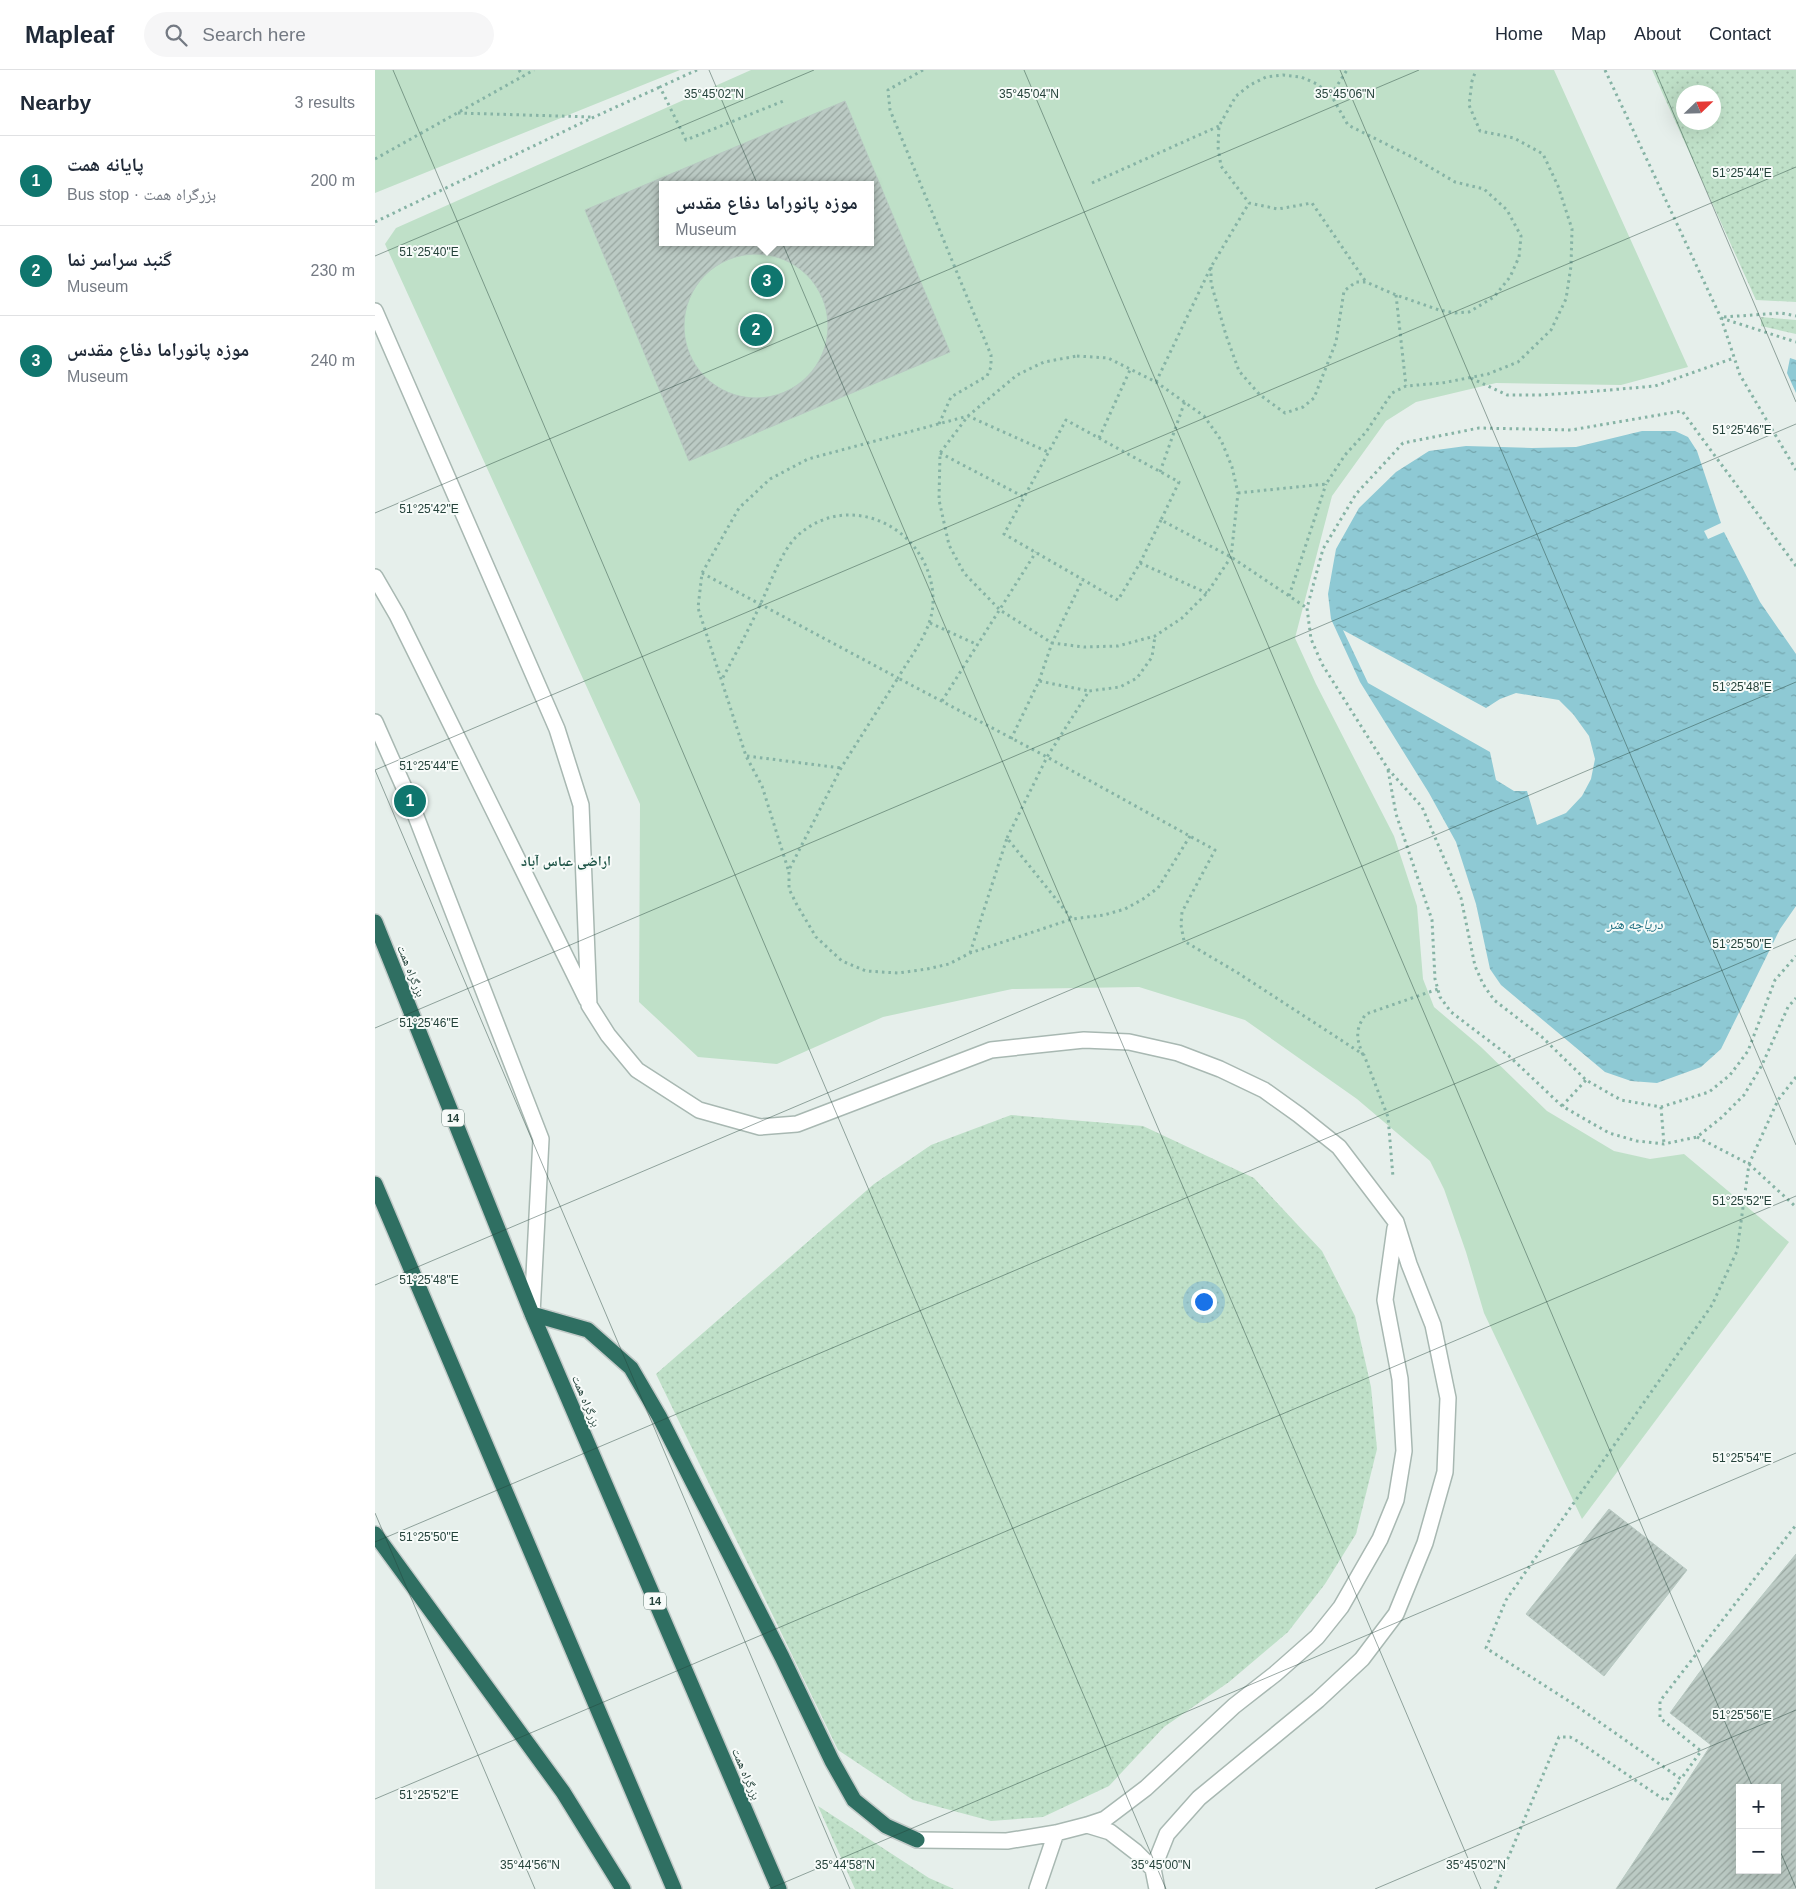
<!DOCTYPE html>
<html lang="en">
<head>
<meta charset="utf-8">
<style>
  :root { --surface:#fff; --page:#f6f6f7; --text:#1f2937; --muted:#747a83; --line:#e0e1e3; --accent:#0f766e }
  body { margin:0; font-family:Helvetica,"Noto Naskh Arabic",sans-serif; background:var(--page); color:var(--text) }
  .controls { position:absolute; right:15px; bottom:15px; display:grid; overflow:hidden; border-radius:0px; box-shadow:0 5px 20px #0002 }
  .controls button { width:45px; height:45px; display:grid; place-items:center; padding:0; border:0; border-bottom:1px solid var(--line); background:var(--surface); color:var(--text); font:25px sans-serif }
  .compass { position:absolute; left:1301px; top:15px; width:45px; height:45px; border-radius:50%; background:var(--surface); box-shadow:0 5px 20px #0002; rotate:67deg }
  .you { position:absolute; left:828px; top:1231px; width:18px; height:18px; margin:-12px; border:4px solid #fff; border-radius:50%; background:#1a73e8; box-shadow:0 0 0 8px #1a73e833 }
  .badge { display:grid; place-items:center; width:32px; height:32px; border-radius:50%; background:var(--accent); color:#fff; font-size:16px; font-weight:700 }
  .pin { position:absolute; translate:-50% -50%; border:2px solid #fff; box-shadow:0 1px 5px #0006 }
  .popup { position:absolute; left:284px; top:111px; width:215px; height:65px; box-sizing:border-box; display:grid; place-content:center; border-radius:0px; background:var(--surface); filter:drop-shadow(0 1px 4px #0005); font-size:16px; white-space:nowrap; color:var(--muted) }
  .popup b { font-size:19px; color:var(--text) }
  .popup::after { content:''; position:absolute; left:50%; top:100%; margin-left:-10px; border:10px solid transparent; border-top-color:var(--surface) }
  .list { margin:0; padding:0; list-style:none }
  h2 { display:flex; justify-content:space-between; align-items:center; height:65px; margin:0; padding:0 20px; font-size:21px }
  h2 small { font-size:16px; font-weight:400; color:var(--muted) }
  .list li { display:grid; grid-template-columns:32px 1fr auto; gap:15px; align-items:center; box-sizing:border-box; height:90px; padding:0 20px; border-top:1px solid var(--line) }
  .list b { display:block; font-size:19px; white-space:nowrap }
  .list p { margin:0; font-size:16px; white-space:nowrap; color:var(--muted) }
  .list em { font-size:16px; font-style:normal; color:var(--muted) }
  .icon { flex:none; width:28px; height:28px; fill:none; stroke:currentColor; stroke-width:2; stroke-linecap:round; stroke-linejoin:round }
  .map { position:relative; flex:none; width:1421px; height:1819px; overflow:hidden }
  header { display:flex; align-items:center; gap:30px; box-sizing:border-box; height:70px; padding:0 25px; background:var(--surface); border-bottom:1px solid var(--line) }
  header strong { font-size:24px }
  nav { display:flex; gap:28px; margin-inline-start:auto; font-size:18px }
  .search { width:350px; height:45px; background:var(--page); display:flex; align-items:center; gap:12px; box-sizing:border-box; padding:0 18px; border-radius:28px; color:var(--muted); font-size:19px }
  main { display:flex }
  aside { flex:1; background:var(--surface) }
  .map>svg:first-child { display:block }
  .grass { fill:url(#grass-dots); fill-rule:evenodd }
  .park { fill:#bfe0c8; fill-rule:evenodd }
  .water { fill:url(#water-ripples); fill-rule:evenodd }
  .building { fill:url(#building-hatch); stroke:#b8c9c2; fill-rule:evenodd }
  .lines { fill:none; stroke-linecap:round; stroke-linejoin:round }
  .lane-casing { stroke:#a8b8b2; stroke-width:18 }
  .highway-casing { stroke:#c2cac8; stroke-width:18 }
  .path { stroke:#86b3a5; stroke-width:3; stroke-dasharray:2.5 4; stroke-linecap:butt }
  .lane { stroke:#fff; stroke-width:15 }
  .highway { stroke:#2f6f62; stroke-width:15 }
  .ticks { fill:none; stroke:#24423a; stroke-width:1; stroke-opacity:0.45 }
  .labels { text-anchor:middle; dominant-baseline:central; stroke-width:4; stroke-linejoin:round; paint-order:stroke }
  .shield { fill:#f7fbf9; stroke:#637a73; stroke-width:1 }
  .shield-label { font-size:11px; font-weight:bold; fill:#24423a }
  .street-label { font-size:12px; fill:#24423a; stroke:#f7fbf9 }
  .neighbourhood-label { font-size:14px; font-weight:bold; fill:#1f5548; stroke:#f7fbf9 }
  .water-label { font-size:14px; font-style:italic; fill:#1c6f80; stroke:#f7fbf9 }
  .ticks-label { font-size:12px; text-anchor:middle; fill:#24423a; stroke:#f7fbf9; stroke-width:4; stroke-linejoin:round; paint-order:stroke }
</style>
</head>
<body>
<header>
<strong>Mapleaf</strong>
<div class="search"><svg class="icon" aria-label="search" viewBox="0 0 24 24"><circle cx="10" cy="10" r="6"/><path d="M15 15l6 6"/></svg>Search here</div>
<nav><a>Home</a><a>Map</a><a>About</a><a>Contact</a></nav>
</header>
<main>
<aside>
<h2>Nearby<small>3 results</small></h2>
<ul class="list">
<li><span class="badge">1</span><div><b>پایانه همت</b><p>Bus stop · بزرگراه همت</p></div><em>200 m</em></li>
<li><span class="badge">2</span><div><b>گنبد سراسر نما</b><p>Museum</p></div><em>230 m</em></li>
<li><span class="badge">3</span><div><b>موزه پانوراما دفاع مقدس</b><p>Museum</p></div><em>240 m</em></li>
</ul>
</aside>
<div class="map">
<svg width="1421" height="1819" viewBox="0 0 1421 1819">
  <defs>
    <pattern id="grass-dots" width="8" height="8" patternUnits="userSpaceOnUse" patternTransform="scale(1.25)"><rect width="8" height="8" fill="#bfe0c8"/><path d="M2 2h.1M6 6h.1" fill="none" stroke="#a4c1ad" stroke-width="1.8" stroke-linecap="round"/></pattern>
    <pattern id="water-ripples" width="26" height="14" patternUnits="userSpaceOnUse" patternTransform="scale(1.25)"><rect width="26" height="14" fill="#8ec9d4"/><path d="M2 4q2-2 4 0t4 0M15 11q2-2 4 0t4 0" fill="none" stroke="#74a5ad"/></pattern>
    <pattern id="building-hatch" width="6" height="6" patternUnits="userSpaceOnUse" patternTransform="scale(1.25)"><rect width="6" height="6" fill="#bbcac4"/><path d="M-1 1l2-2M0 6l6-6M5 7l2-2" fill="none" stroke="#98a6a0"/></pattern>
  </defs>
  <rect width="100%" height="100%" fill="#e6efeb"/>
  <path class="grass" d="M1277,0H1421V232L1381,230ZM1308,22H1338V52H1308Z
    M1386,247L1421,250V264L1386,256Z
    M636,1045L768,1056L879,1108L947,1181L980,1246L996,1317L1002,1379L981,1464L950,1514L913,1562L854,1612L789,1657L734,1716L668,1747L616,1751L538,1730L463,1680L281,1304L499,1114L556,1075Z
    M443,1736L554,1808L579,1819H480Z"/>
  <path class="park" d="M0,0H305L0,123Z
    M376,0H1179L1313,297L1246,315L1121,313L1041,332L1011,351L957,426L920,568L941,614L1019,766L1042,836L1048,909L1059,937L1106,977L1172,1041L1239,1081L1275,1089L1309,1084L1414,1172L1207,1449L1109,1243L1091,1182L1069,1119L1055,1091L982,1029L870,950L764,917L637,919L508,947L402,994L323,987L264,932L265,734L10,174L21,158ZM288,115H496V172H288Z"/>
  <path class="water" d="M1415,288L1421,290V323L1412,303Z
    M1267,361H1300L1313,367L1322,381L1346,453L1329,461L1333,469L1349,462L1385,532L1421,584V836L1405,859L1346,979L1326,997L1282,1013L1256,1011L1230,1002L1126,915L1115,899L1101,834L1081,772L1054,723L985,612L956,549L953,524L961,479L984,438L1021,402L1054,381L1091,376L1157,378L1201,377ZM968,560L1111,638L1125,629L1141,623L1184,630L1198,644L1214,666L1220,689L1216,709L1207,726L1191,743L1162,755L1152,721H1139L1121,710L1115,682L993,613Z"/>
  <path class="building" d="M470,31L575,282L314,391L210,140ZM288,115H496V172H288Z
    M309 256a72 72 0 1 1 144 0a72 72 0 1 1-144 0Z
    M1234,1439L1312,1500L1229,1606L1151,1544Z
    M1421,1484V1819H1241L1336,1675L1295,1643L1324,1603ZM1365,1718H1402V1800H1365Z"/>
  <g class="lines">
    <g class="lane-casing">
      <path id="lane" d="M0,241L182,659L206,735L214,935L233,965L262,1000L324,1040L385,1057L422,1054L616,980L709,970L754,972L803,983L845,999L889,1020L924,1045L964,1077L1021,1152L1034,1194L1058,1255L1073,1328L1070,1402L1050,1473L1021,1544L987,1589L943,1630L824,1728L792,1764L778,1799L782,1819
        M0,507L22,545L212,930
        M0,652L35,731L166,1069L157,1244
        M712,1755L735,1762L761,1782L778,1799
        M542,1770L632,1771L681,1763L712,1755L730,1749L771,1718L859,1636L900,1604L942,1567L966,1537L1005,1469L1021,1430L1029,1381L1025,1309L1010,1230L1020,1158
        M662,1819L681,1763"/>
    </g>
    <g class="highway-casing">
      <path id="highway" d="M0,852L157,1244L404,1819
        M0,1114L299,1819
        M157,1244L213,1260L256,1298L284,1346L407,1587L457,1691L479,1730L511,1756L542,1770
        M0,1464L188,1722L248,1819"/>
    </g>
    <path class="path" d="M144,0L148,6
      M322,0L285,17L311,70L411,30
      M548,0L513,20L515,40L616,285V297L612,306L576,327L564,354
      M1230,0L1346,248L1365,305L1421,400
      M956,25L972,0
      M83,43L217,47
      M0,89L159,0
      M717,113L844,56
      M0,152L219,47L285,17
      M836,197V213L851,265L864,301L885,325L910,343L928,337L939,328L961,272L969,221L981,212H991L1021,225L1064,240L1080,243L1094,242L1119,227L1135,207L1144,187L1146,166L1132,140L1109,119L1080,112L1041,89L973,55L956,25L942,14L926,7L908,5L891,7L875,15L861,26L844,56L843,77L846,96L874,133L903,139L937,133L991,212
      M1021,225L1031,316
      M1349,247L1406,243L1421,246
      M1346,248L1421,272
      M702,286L733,288L781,312L829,346L846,370L857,397L863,423L856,487L832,523L807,548L780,566L743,576L709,577L677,573L625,540L589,503L574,475L564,430L565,383L593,346L642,305L669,292Z
      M1096,308L1132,325H1166L1211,322L1280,316L1359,288
      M781,312L836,197L874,133
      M724,368L755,300
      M565,383L649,427
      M785,402L810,331
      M863,423L951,414L970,385L991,362L1017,323L1031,316L1067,313L1113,304L1143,292L1176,260L1191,229L1196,196L1197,159L1183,116L1168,84L1139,68L1105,61L1094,35L1097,11L1101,0
      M786,450L765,493L743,530L629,464L691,350L804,412L786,450L856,487L932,538
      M765,493L832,523
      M1421,496L1307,341L1196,360L1104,358L1028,373L981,424L948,479L932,538L936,569L947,594L1013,699L1047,737L1086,828L1100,896L1108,914L1119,930L1167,967L1211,1010L1246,1030L1286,1037L1334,1022L1355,1005L1373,981L1400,910L1421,886
      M327,503L523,608C536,585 557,561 558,533C560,462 477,416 422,466C407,480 395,514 386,533C374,559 360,585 346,611
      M914,526L951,414
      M555,553L603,575
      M664,611L677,573L708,509
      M567,631L661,482
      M636,669L664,611L714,621
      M372,686L466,698
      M1013,700L1021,744L1057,850L1060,909L1065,927L1076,942L1134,986L1187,1036L1234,1063L1262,1071L1289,1074L1322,1067L1346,1048L1369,1025L1387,995L1413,937L1421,928
      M815,766L783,818L768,829L750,839L729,845L697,849L595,883L574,894L552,899L523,903L491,901L467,891L441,867L422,835L414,819V800L466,698L523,608L672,687L840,780L807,842L806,855L809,871L863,903L989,985L1013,1047L1018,1107
      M632,768L672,687L714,621L745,617L762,608L777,587L780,566
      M413,799L387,716L371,686L323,538L327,503L364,438L395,409L433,389L593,346L673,382
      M595,883L632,768L697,849
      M988,985C981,968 980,959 991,944L1063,919
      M1421,1007L1403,1030L1374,1094L1362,1181L1337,1235L1131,1530L1111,1578L1200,1635L1306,1709L1326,1681L1285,1648V1631L1421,1455
      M1187,1036L1211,1010
      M1286,1037L1289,1074
      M1322,1067L1374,1094L1421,1137
      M1120,1819L1184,1667H1195L1204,1672L1291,1731L1306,1709"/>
    <use href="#lane" class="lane"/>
    <use href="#highway" class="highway"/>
  </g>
  <path class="ticks" d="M18,0L791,1819M334,0L1106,1819M649,0L1378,1718M965,0L1421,1075M1280,0L1421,332M0,186L439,0M0,443L1044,0M0,700L1421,97M0,700L475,1819M0,958L1421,354M0,1215L1421,612M0,1443L160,1819M0,1472L1421,869M0,1729L1421,1126M1402,1774L1421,1818M394,1819L1421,1383M1000,1819L1421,1640"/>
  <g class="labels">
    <g class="shield">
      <rect x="67" y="1039.5" width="22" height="17" rx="4"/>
      <rect x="269" y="1522.5" width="22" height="17" rx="4"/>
    </g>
    <g class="shield-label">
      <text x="78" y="1048">14</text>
      <text x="280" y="1531">14</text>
    </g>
    <g class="street-label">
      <text transform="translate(36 901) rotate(68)">بزرگراه همت</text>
      <text transform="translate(211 1331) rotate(67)">بزرگراه همت</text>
      <text transform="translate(371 1704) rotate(67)">بزرگراه همت</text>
    </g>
    <g class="neighbourhood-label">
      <text x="191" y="791">اراضی عباس آباد</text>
    </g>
    <g class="water-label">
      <text x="1260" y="854">دریاچه هنر</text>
    </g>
  </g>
  <g class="ticks-label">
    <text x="339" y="28">35°45'02"N</text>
    <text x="654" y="28">35°45'04"N</text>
    <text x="970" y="28">35°45'06"N</text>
    <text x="1367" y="107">51°25'44"E</text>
    <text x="54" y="186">51°25'40"E</text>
    <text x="1367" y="364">51°25'46"E</text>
    <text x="54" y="443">51°25'42"E</text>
    <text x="1367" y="621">51°25'48"E</text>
    <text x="54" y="700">51°25'44"E</text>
    <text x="1367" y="878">51°25'50"E</text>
    <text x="54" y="957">51°25'46"E</text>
    <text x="1367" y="1135">51°25'52"E</text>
    <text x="54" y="1214">51°25'48"E</text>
    <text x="1367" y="1392">51°25'54"E</text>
    <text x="54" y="1471">51°25'50"E</text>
    <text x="1367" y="1649">51°25'56"E</text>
    <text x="54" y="1729">51°25'52"E</text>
    <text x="155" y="1799">35°44'56"N</text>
    <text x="470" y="1799">35°44'58"N</text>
    <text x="786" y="1799">35°45'00"N</text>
    <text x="1101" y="1799">35°45'02"N</text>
  </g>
</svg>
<div class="controls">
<button>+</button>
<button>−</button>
</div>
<svg class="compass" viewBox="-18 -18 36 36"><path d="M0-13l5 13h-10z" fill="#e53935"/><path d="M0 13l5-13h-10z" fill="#747a83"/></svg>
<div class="you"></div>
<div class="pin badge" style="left:35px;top:731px">1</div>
<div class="pin badge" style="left:381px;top:260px">2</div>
<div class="pin badge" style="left:392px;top:211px">3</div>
<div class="popup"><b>موزه پانوراما دفاع مقدس</b>Museum</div>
</div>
</main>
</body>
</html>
